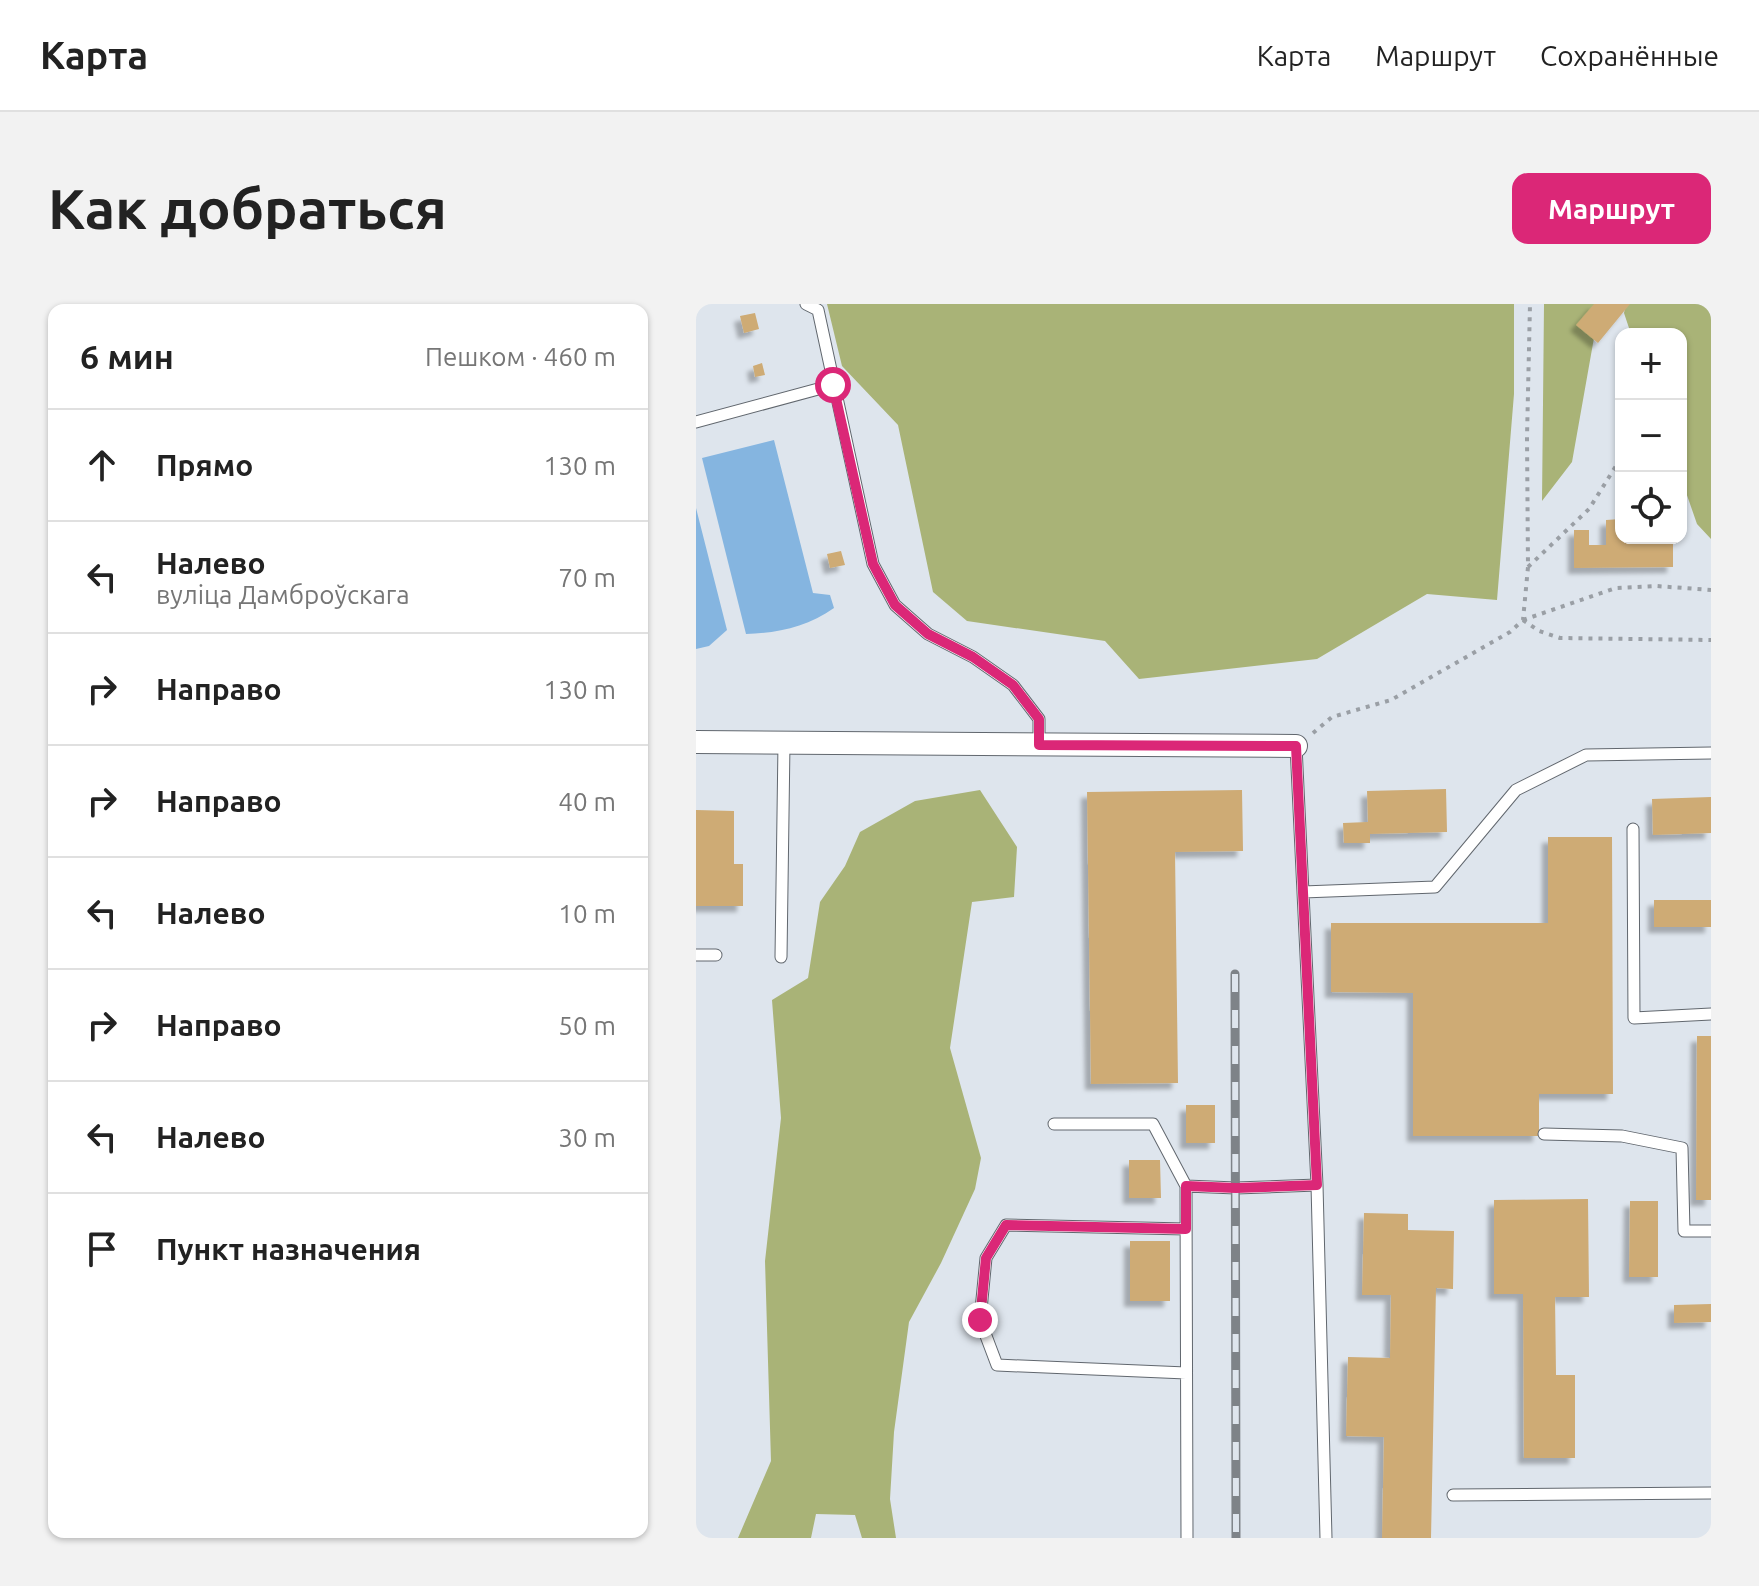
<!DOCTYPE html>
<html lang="ru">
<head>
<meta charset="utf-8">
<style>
  :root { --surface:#fff; --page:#f2f2f2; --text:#222; --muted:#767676; --line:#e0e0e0; --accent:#db2777 }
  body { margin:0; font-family:Ubuntu,sans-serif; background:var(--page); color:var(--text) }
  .controls { position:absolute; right:24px; top:24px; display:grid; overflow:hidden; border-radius:16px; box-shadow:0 2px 6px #0004 }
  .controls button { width:72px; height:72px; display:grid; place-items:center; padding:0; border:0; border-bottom:2px solid var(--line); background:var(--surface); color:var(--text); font:40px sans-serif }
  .stop { position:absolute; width:24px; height:24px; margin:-18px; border:6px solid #db2777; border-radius:50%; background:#fff }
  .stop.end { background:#db2777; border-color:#fff; box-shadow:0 2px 8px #0008 }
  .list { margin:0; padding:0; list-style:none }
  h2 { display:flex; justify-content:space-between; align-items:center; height:104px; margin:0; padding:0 32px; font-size:34px }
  h2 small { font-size:26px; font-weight:400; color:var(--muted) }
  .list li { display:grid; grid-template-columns:52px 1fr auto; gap:24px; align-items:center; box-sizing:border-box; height:112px; padding:0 32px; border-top:2px solid var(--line) }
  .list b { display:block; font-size:30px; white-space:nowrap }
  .list p { margin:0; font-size:26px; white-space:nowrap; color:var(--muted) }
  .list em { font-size:26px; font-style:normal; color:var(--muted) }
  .icon { flex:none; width:44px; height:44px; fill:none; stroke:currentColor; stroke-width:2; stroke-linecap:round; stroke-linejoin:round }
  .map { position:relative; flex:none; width:1015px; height:1234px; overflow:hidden; border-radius:16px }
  header { display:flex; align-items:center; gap:48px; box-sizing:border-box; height:112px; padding:0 40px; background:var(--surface); border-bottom:2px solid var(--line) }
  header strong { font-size:38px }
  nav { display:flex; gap:44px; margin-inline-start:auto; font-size:28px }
  .intro { display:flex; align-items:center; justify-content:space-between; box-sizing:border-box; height:192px; padding:0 48px }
  h1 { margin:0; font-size:56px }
  .button { padding:20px 36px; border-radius:16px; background:var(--accent); color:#fff; font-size:28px; font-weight:700 }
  main { display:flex; gap:48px; padding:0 48px }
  aside { flex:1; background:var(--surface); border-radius:16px; box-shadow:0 2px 6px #0004 }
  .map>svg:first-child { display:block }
  .forest { fill:#a9b377 }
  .water { fill:#85b5e0 }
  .building { fill:#ceab75; filter:url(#shadow) }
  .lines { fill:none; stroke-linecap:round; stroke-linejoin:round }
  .service-casing { stroke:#61676e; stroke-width:13 }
  .minor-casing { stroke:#61676e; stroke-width:24 }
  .path { stroke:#9a9fa5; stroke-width:4; stroke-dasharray:4 6; stroke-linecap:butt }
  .service { stroke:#fff; stroke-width:11 }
  .minor { stroke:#fff; stroke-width:22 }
  .rail-casing { stroke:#7e8388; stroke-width:9 }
  .rail { stroke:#dee5ed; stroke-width:6; stroke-dasharray:18; stroke-linecap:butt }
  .route { stroke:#db2777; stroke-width:10 }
</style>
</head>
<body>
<header>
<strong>Карта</strong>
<nav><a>Карта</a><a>Маршрут</a><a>Сохранённые</a></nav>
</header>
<div class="intro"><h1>Как добраться</h1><a class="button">Маршрут</a></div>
<main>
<aside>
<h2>6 мин<small>Пешком · 460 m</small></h2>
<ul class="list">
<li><svg class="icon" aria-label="ahead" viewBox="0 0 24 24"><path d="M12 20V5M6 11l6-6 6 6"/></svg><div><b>Прямо</b></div><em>130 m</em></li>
<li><svg class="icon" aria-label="left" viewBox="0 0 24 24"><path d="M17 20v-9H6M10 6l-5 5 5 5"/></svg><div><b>Налево</b><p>вуліца Дамброўскага</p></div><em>70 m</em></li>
<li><svg class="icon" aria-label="right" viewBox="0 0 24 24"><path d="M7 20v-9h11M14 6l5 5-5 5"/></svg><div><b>Направо</b></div><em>130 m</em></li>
<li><svg class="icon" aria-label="right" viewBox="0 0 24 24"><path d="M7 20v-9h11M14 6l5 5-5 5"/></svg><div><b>Направо</b></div><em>40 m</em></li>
<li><svg class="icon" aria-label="left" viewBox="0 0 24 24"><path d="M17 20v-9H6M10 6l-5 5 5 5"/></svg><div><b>Налево</b></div><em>10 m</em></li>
<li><svg class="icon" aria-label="right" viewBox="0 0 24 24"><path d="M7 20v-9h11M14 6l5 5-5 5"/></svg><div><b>Направо</b></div><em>50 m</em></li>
<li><svg class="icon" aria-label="left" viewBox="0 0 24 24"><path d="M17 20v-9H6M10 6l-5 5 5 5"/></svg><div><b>Налево</b></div><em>30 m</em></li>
<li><svg class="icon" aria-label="arrive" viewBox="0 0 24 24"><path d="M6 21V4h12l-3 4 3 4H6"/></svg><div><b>Пункт назначения</b></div></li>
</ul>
</aside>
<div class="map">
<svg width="1015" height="1234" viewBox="0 0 1015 1234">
  <defs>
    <filter id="shadow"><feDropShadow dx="-6" dy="6" stdDeviation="2" flood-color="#0004"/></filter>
  </defs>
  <rect width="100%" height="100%" fill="#dee5ed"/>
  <path class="forest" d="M131,0H818V90L801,296L731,290L621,355L443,375L409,337L271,317L237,288L202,121L146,62Z
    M848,0H904L876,158L846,197Z
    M930,0H1015V235L1001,220L985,174V30H935L928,9Z
    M284,486L321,543L318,593L276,598L254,744L285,854L279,885L245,959L213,1018L198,1128L194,1195L200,1234H166L159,1211L120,1210L115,1234H42L75,1157L69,957L85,814L76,696L112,674L124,598L149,562L164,528L219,497Z"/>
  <path class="water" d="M78,136L117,289L134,291L138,304C111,323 82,329 50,330L6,154Z
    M0,204L31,326L13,342L0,345Z"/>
  <path class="building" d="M898,0H934L902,39L880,21Z
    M59,9L63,25L48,29L44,12Z
    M66,59L69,71L59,73L57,62Z
    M925,215V234H977V263L878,264V226H893V241H910V216Z
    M145,247L149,261L134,264L131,250Z
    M750,485L751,528L674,530V539H648L647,519L672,518L671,487Z
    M546,486L547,547L479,548L482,779L395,780L391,488Z
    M1015,493V529L957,531L956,495Z
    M0,506L38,507V560H47V602H0Z
    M852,533H916L917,790H843V832H717V689L635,688V619H852Z
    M958,596H1015V623H958Z
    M1001,732H1015V896H1000Z
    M490,801H519V839H490Z
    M433,856H464L465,894H433Z
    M892,895L893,993H859L860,1071H879V1154H828L827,990H798V896Z
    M934,897H962V973H933Z
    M668,909L712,910V926L758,927L757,985L740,984L735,1234H686L688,1133L650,1132L652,1053L694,1054L695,991H666Z
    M434,937H474V997H434Z
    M1015,1000V1018L978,1019V1001Z"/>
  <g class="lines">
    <g class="service-casing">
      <path id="service" d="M110,0L122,6L177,260L199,301L232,330L277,353L317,381L343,415V441
        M0,118L137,81
        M600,442L621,881L630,1234
        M937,525L938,714L1015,710
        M607,588L739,583L820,486L890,451L1015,449
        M0,651H20
        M85,653L88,439
        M358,820H457L490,882L540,884L621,881
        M848,830L926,832L986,844L988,927H1015
        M490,882L491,1234
        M490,925L310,921L290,954L284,1016L301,1061L490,1069
        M757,1191L1015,1189"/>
    </g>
    <g class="minor-casing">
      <path id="minor" d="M0,438L600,442"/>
    </g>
    <path class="path" d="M922,70L925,129
      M832,263L893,205L925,154
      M827,316L920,284L960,282L1015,286
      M827,316L843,327L864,334L1015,336
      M617,429L636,413L695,396L814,328L827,316L832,263L831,133L834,0"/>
    <use href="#service" class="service"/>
    <use href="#minor" class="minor"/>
    <g class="rail-casing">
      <path id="rail" d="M539,670L540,1234"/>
    </g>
    <use href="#rail" class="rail"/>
  </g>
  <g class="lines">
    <path class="route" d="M137,81L177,260L199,301L232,330L277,353L317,381L343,415V441L600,442L621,881L540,884L490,882V925L310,921L290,954L284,1016"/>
  </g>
</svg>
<div class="controls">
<button>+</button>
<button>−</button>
<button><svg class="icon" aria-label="locate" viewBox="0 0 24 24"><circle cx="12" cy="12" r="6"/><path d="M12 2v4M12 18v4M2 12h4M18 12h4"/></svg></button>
</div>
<div class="stop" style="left:137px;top:81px"></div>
<div class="stop end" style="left:284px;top:1016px"></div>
</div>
</main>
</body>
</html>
